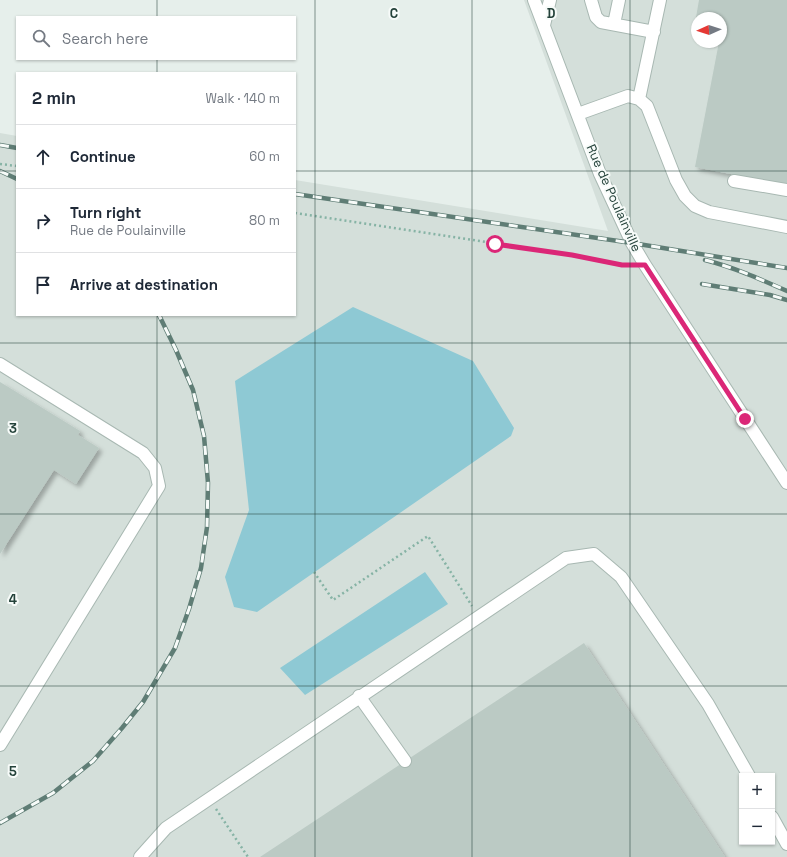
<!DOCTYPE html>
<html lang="en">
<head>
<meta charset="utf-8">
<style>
  :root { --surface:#fff; --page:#f6f6f7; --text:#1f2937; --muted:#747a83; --line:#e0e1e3 }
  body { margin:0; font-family:"Space Grotesk",sans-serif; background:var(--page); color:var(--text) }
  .controls { position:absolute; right:12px; bottom:12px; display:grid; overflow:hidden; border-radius:0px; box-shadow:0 1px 3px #0004 }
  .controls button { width:36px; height:36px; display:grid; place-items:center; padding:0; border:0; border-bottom:1px solid var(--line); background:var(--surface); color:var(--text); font:20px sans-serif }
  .compass { position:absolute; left:691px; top:12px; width:36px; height:36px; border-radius:50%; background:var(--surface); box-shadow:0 1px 3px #0004; rotate:267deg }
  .stop { position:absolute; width:12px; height:12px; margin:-9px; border:3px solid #db2777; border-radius:50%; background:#fff }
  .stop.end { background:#db2777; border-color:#fff; box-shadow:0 1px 4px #0008 }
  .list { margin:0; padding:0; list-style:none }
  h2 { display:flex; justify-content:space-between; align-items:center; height:52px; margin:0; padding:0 16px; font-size:17px }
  h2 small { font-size:13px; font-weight:400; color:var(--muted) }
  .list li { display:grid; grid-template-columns:26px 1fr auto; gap:12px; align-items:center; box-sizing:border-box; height:64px; padding:0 16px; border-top:1px solid var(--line) }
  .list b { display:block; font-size:15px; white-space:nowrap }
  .list p { margin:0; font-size:13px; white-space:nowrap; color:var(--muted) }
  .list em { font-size:13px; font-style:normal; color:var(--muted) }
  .icon { flex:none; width:22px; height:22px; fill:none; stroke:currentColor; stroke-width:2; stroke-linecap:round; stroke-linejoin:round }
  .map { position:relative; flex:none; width:787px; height:857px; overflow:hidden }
  .search { position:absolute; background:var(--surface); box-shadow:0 1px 3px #0004; left:16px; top:16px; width:280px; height:44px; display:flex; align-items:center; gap:10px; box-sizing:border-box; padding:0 14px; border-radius:0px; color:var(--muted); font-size:15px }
  .panel { position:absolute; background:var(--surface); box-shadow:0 1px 3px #0004; left:16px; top:72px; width:280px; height:244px; border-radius:0px }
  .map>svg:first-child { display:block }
  .built { fill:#d4dfda; fill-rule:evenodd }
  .water { fill:#8ec9d4 }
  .building { fill:#bbcac4; filter:url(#shadow) }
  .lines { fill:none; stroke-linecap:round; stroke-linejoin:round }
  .minor-casing { stroke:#a8b8b2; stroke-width:14 }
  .path { stroke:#86b3a5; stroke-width:2.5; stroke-dasharray:2 3; stroke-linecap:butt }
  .minor { stroke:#fff; stroke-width:12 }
  .rail-casing { stroke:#5f7d75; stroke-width:4.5 }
  .rail { stroke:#f7fbf9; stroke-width:3; stroke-dasharray:9; stroke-linecap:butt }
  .route { stroke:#db2777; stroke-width:5 }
  .grid { fill:none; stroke:#24423a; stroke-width:1; stroke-opacity:0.55 }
  .labels { text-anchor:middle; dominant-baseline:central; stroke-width:4; stroke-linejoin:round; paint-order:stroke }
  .street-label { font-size:13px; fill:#24423a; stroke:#f7fbf9 }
  .grid-label { font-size:13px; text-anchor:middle; font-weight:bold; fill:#24423a; stroke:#f7fbf9; stroke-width:4; stroke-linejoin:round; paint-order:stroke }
</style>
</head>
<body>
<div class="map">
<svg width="787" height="857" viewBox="0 0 787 857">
  <defs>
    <filter id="shadow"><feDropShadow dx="3.5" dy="3.5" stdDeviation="2" flood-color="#0004"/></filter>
  </defs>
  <rect width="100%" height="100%" fill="#e6efeb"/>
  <path class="built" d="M524,0H787V857H0V133L17,136V315H295V180L608,231ZM697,18H721V42H697ZM742,776H772V842H742Z"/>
  <path class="water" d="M353,307L473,361L514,428L511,436L257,612L234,607L225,577L249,510L235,381Z
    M425,572L448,604L305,695L280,668Z"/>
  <path class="building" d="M699,0H787V185L695,167L719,42H721V18H697V36L693,35Z
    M0,382L80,431L78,435L99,448L76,484L54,470L0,554Z
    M584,643L725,857H260Z"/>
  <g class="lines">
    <g class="minor-casing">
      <path id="minor" d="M534,0L600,174L632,243L645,265L787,483
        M591,0L596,17L601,22L654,32
        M614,24L619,0
        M544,25L550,0
        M639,99L660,0
        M578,114L628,96L639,99L647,106L676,180L685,196L695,206L709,212L787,227
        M734,181L787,190
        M0,364L143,453L155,468L159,486L0,745
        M359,696L405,761
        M772,817L787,844
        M140,857L166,828L566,558L594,554L621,577L708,704L749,776"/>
    </g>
    <path class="path" d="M0,164L17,166
      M295,213L572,255L622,265H630
      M314,572L333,600L428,536L472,606
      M216,809L248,857"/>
    <use href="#minor" class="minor"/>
    <g class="rail-casing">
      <path id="rail" d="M0,145L17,148
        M0,171L17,179
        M295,194L632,243L787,268
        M705,260C733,267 760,279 787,291
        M702,284L770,295L787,300
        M0,823L53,793L93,761L122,728L143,702L175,648L189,609L201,568L207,527L208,483L204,436L193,390L176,350L159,315"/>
    </g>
    <use href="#rail" class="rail"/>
  </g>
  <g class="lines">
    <path class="route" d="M495,244L572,255L622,265H645L745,419"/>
  </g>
  <path class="grid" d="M157,0V17M315,0V857M472,0V857M630,0V857M157,59V73M0,171H17M295,171H787M157,315V857M0,343H787M0,514H787M0,686H787"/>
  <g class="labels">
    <g class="street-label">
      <text transform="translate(614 198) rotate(66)">Rue de Poulainville</text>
    </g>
  </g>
  <g class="grid-label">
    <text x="394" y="18">C</text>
    <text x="551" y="18">D</text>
    <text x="13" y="433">3</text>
    <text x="13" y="604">4</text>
    <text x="13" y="776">5</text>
  </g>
</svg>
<div class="controls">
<button>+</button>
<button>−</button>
</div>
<svg class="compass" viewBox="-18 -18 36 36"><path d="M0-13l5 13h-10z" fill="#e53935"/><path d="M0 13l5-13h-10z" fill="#747a83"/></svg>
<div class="stop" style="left:495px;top:244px"></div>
<div class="stop end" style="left:745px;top:419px"></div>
<div class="search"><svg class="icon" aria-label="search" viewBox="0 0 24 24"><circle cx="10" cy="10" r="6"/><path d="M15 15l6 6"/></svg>Search here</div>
<section class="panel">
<h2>2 min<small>Walk · 140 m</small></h2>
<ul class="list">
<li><svg class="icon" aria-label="ahead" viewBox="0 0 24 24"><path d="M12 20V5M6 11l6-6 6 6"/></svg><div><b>Continue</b></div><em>60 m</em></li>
<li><svg class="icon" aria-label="right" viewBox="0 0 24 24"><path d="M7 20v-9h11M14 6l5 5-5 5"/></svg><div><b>Turn right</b><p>Rue de Poulainville</p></div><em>80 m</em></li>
<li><svg class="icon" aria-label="arrive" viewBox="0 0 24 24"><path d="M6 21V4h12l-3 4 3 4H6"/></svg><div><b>Arrive at destination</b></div></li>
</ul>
</section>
</div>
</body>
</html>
